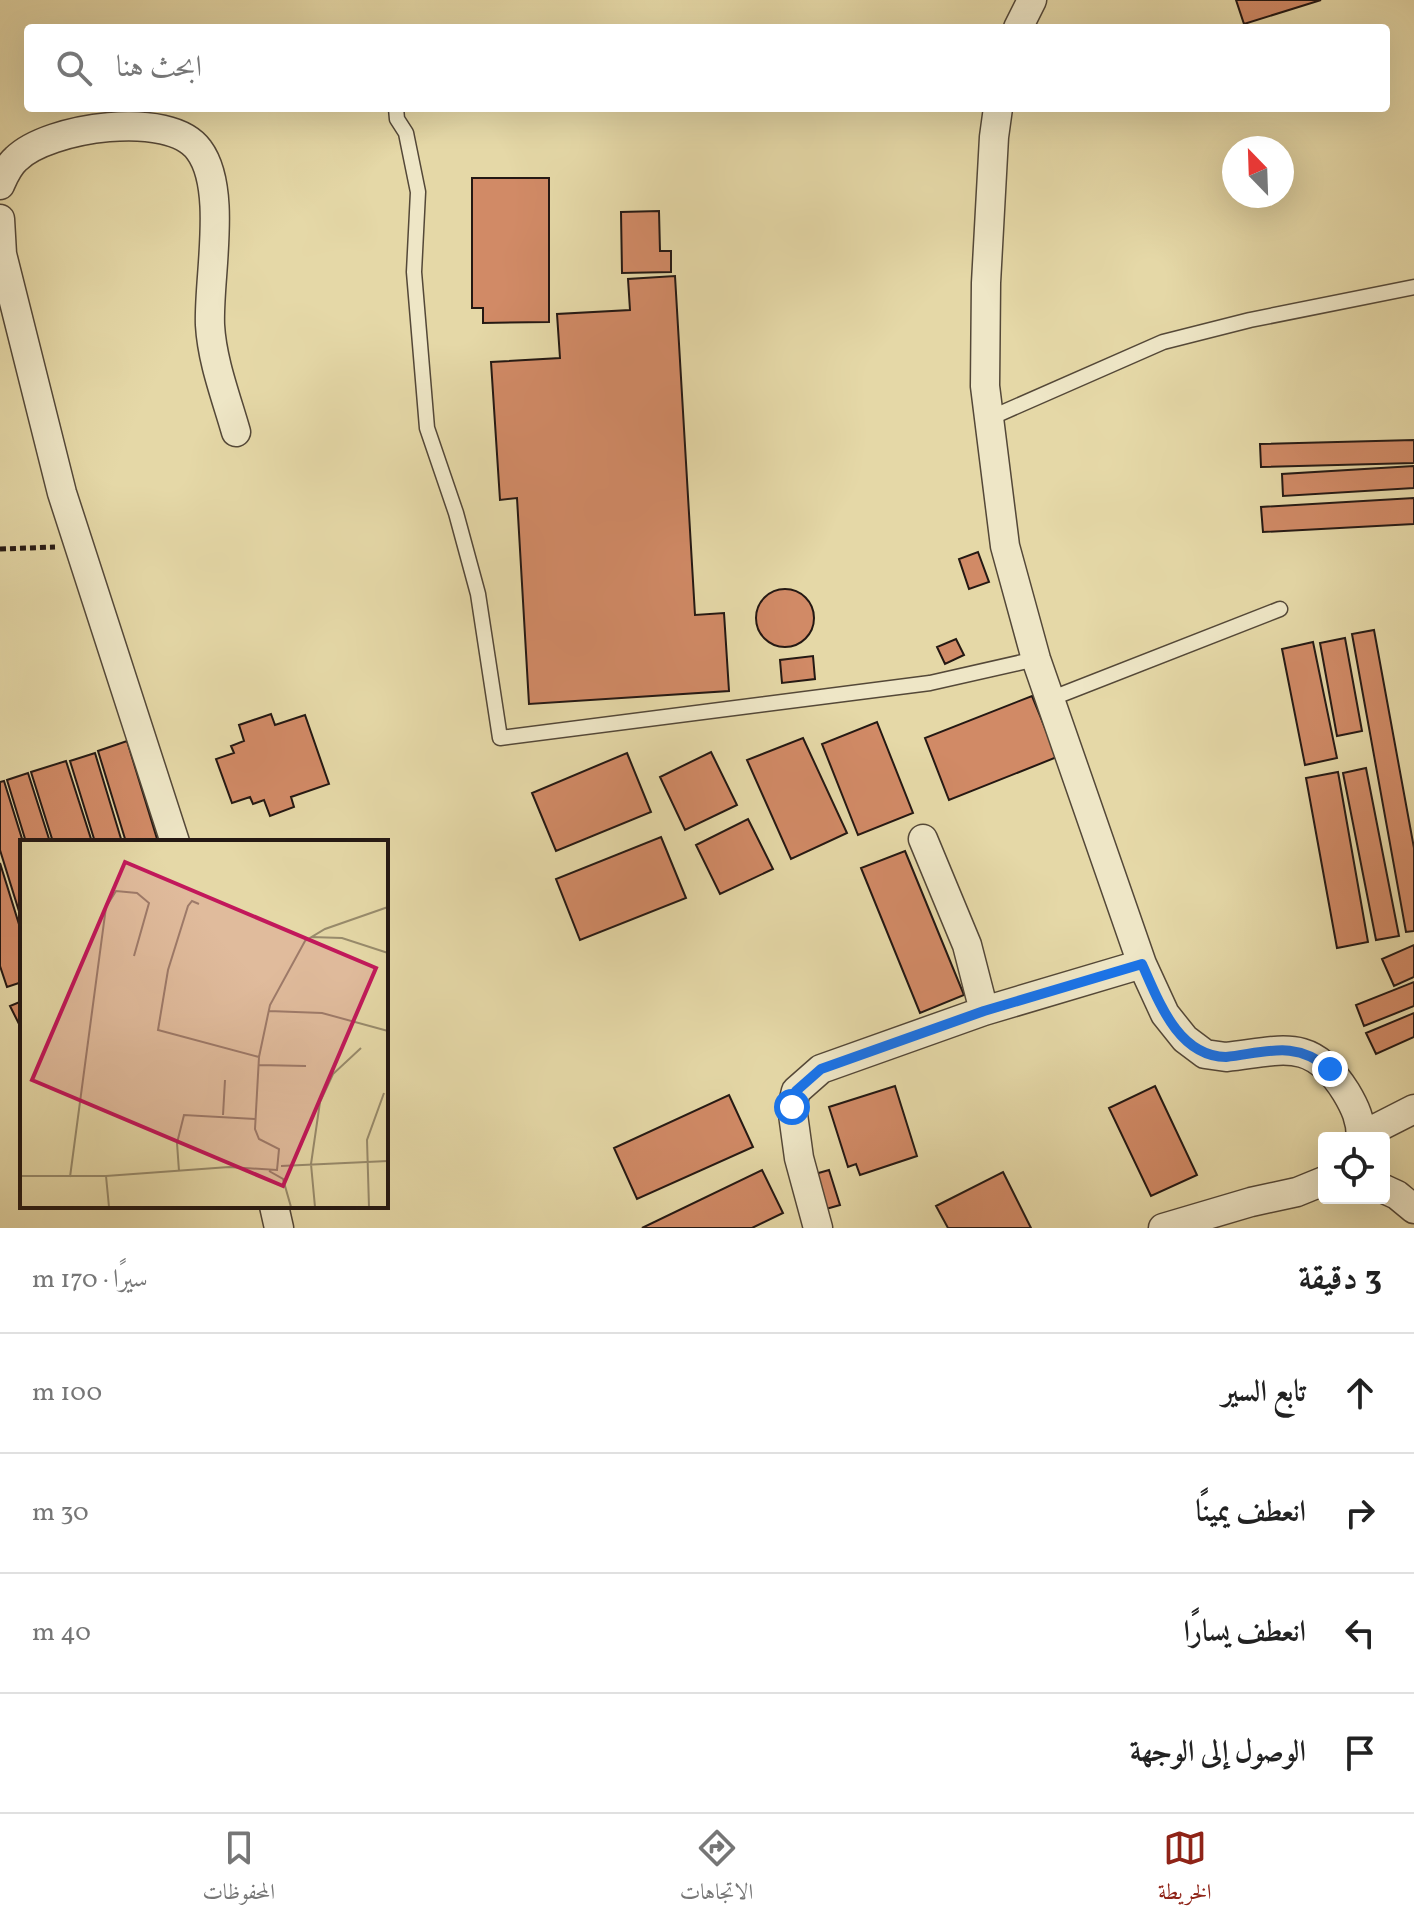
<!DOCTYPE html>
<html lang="ar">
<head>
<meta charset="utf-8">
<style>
  :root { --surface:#fff; --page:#f2f2f2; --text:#222; --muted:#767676; --line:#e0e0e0; --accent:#8f2418 }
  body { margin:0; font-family:Vollkorn,Amiri,serif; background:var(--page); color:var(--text); direction:rtl }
  .controls { position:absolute; right:24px; bottom:24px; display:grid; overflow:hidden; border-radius:8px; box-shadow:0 8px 32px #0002 }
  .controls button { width:72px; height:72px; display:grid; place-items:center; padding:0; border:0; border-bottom:2px solid var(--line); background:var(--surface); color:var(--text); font:40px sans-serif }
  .compass { position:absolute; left:1222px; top:136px; width:72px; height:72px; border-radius:50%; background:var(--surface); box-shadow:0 8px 32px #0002; rotate:337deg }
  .stop { position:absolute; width:24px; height:24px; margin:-18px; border:6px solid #1a73e8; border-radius:50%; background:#fff }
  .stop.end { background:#1a73e8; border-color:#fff; box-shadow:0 2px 8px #0008 }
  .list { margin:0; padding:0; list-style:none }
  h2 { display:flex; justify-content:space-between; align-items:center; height:104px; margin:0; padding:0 32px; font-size:34px }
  h2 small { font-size:26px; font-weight:400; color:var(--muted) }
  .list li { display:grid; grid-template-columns:52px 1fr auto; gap:24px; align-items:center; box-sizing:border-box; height:120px; padding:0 32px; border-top:2px solid var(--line) }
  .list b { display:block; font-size:30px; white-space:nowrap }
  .list em { font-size:26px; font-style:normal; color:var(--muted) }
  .icon { flex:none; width:44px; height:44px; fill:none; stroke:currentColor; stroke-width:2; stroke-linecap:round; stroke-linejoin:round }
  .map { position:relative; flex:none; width:1414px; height:1228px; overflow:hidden; direction:ltr }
  .search { position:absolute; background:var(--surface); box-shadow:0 8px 32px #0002; left:24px; right:24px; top:24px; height:88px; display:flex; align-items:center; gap:20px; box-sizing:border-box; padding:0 28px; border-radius:8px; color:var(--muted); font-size:30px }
  .sheet { height:584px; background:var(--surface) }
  nav { display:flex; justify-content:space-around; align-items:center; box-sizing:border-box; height:112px; border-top:2px solid var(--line); background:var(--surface); font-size:22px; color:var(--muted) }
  nav a { display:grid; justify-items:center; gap:4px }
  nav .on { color:var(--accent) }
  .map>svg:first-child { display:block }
  .building { fill:#d18a66; stroke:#241813; stroke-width:2 }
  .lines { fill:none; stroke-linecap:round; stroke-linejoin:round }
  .lane-casing { stroke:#544838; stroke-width:17 }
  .street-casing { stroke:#544838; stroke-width:31 }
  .path { stroke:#241813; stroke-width:5; stroke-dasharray:6 4; stroke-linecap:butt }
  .lane { stroke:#eee6c6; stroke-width:14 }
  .street { stroke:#eee6c6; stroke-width:28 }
  .route { stroke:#1a73e8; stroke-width:10 }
  .inset-road { fill:none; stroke:#988b6c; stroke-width:2 }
  .view { fill:#c2185b; fill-opacity:0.15; stroke:#c2185b; stroke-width:4 }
  .inset-edge { fill:none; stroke:#241813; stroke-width:4 }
</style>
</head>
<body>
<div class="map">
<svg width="1414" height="1228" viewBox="0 0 1414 1228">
  <rect width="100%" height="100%" fill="#e5d8a7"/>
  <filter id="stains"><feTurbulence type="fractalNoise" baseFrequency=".0025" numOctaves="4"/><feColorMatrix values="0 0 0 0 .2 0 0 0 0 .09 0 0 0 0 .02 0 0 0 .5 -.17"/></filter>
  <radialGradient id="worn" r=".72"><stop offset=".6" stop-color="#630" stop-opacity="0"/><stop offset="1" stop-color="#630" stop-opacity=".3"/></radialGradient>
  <path class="building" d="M1236,0H1321L1244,24Z
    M472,178H549V322L483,323V308H472Z
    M659,211L660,251H671V272L622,273L621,212Z
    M675,276L695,615L724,613L729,691L529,704L517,498L500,500L491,362L560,358L557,314L630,310L628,279Z
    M1414,440V463L1261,467L1260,444Z
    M1414,466V488L1283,496L1282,474Z
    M1414,498V524L1263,532L1261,507Z
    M978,552L989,582L969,589L959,559Z
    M756 618a29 29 0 1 1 58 0a29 29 0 1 1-58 0Z
    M1374,630L1414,848V931L1406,932L1352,634Z
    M1345,638L1362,731L1337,736L1320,643Z
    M956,639L964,655L945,664L937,647Z
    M1313,642L1337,758L1305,765L1282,649Z
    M813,656L815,679L782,683L780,660Z
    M1032,696L1057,757L949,800L925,738Z
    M271,714L275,725L305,715L329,784L291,797L294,807L270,816L264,800L253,804L250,797L232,803L216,759L234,753L231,746L244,741L239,725Z
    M877,722L913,813L858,835L822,744Z
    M803,738L847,833L791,859L747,760Z
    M127,741L158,842H126L98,751Z
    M711,752L737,805L685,830L660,777Z
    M95,753L122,842H95L70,761Z
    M627,753L651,812L556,851L532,793Z
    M66,761L92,842H53L31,772Z
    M1366,768L1399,936L1376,940L1343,773Z
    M1338,772L1368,942L1337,948L1306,778Z
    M28,773L50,842H26L7,780Z
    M4,781L23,842L22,921L0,850V782Z
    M748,819L773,869L720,894L696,845Z
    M661,837L686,898L580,940L556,879Z
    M905,851L964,995L920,1013L861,868Z
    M0,863L22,934V982L7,987L0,966Z
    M1414,945V977L1394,986L1382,959Z
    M1414,982V1006L1364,1026L1356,1005Z
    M22,1001V1026H20L10,1006Z
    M1414,1013V1037L1376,1054L1366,1033Z
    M895,1086L917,1156L860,1175L856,1164L848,1167L829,1107Z
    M1155,1086L1197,1175L1151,1196L1109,1108Z
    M729,1095L753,1147L637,1199L614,1148Z
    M762,1170L783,1213L752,1228H642Z
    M829,1170L840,1205L819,1211L808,1176Z
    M1003,1172L1031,1228H948L936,1206Z"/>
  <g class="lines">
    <g class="lane-casing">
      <path id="lane" d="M396,108L397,119L406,133L418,192L414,272L427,428L456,513L478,594L500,738L930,683L1036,659
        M990,418L1163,342L1250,320L1414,287
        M1050,699L1280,609"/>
    </g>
    <g class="street-casing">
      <path id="street" d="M1018,28L1032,0
        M998,108L994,137L986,283L985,386L1005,546L1036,659L1142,964L1165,1014L1185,1039L1205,1054L1226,1057C1282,1051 1311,1036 1346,1092C1355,1107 1361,1120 1361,1138
        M0,185C4,176 8,166 16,159C48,127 170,109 199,150C228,189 208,278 210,325C212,361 226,397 236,432
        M0,219L2,254L62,493L175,842
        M923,839L967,945L984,1011
        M1361,1136L1414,1109
        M1384,1189L1397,1195L1414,1209
        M274,1206L279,1228
        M818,1228L799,1158L792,1107L796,1091L821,1069L984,1011L1142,964
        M1163,1228L1251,1202L1297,1192L1324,1181"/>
    </g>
    <path class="path" d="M0,549L55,547"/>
    <use href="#lane" class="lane"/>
    <use href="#street" class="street"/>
  </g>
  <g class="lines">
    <path class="route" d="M792,1107L796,1091L821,1069L984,1011L1142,964C1159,1002 1178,1056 1226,1057C1268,1052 1295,1040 1330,1069"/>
  </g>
  <g transform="translate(20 840)">
    <rect width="368" height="368" fill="#e5d8a7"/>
    <path class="inset-road" d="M179,64L172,61L168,66L148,130L138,190L239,217M291,97L322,98L368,113M249,171L302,173L368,191M238,225L286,226M203,275L205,240M261,326L368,321M159,331L157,303L164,275L235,279M249,331L263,339L271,367M0,336H86L209,327L257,330L259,309L239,299L235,289L239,217L250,165L285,101L305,89L368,67M86,336L89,367M50,337L86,67L96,51L117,53L129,63L114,116M295,367L291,324L300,262L313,234L341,208M349,367L347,300L364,253"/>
    <path class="view" d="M105,22L356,128L263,346L12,240Z"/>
    <rect width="368" height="368" class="inset-edge"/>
  </g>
  <rect width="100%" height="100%" filter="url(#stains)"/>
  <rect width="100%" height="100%" fill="url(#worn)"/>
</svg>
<div class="controls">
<button><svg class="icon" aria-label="locate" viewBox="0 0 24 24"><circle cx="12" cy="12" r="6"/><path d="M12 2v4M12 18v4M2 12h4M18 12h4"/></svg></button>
</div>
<svg class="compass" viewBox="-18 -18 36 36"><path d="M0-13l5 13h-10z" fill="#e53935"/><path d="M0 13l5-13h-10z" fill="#767676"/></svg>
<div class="stop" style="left:792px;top:1107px"></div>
<div class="stop end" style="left:1330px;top:1069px"></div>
<div class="search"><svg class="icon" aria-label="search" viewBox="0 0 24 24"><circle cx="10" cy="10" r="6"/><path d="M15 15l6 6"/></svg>ابحث هنا</div>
</div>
<section class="sheet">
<h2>3 دقيقة<small>سيرًا · 170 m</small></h2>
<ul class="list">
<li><svg class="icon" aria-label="ahead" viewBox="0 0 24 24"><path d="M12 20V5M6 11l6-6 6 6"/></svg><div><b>تابع السير</b></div><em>100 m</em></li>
<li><svg class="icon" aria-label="right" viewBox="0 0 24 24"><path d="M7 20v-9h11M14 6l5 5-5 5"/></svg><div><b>انعطف يمينًا</b></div><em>30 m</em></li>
<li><svg class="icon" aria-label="left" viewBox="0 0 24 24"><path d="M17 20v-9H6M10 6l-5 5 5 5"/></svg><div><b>انعطف يسارًا</b></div><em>40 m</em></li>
<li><svg class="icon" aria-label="arrive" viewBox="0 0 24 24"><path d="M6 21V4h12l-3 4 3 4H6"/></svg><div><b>الوصول إلى الوجهة</b></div></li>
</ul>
</section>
<nav>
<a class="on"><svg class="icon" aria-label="map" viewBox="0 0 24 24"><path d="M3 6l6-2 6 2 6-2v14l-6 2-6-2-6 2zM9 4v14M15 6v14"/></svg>الخريطة</a>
<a><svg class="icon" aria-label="directions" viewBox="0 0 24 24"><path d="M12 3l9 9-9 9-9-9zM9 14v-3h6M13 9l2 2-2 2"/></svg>الاتجاهات</a>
<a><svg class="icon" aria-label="saved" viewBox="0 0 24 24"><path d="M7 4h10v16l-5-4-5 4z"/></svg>المحفوظات</a>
</nav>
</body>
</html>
